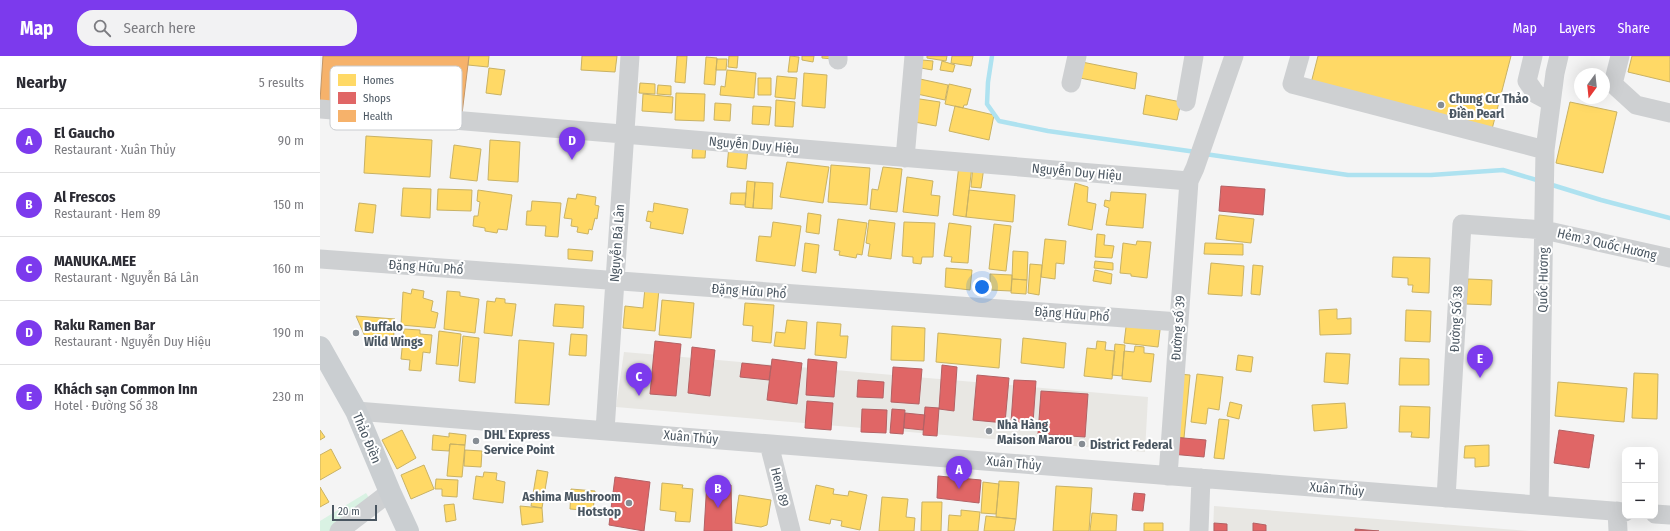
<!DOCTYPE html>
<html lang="en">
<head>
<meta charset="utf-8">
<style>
  :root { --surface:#fff; --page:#f2f2f3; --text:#2b2b33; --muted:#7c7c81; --line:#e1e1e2; --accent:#7c3aed }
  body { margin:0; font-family:"Fira Sans Condensed",sans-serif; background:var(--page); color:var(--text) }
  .controls { position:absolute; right:12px; bottom:12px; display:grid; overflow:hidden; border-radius:8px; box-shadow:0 4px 16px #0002 }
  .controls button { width:36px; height:36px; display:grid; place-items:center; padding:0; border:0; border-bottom:1px solid var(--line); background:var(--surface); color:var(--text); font:20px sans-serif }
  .compass { position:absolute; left:1254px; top:12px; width:36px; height:36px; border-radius:50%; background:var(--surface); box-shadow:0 4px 16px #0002; rotate:195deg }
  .scale { position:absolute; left:12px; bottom:10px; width:45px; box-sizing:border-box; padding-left:4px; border:2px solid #4a5661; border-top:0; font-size:11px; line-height:14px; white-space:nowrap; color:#4a5661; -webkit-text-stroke:3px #fff; paint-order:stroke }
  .you { position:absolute; left:662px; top:231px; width:14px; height:14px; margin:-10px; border:3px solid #fff; border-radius:50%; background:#1a73e8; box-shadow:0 0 0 6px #1a73e833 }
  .badge { display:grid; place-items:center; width:26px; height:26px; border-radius:50%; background:var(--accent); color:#fff; font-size:13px; font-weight:700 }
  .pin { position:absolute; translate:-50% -33px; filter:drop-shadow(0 1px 2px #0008) }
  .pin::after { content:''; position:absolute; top:21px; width:14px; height:12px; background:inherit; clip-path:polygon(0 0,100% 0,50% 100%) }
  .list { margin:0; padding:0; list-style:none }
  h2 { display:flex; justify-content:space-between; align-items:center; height:52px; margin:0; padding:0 16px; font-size:17px }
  h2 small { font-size:13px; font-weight:400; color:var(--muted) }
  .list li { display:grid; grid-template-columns:26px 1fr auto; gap:12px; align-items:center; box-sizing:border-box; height:64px; padding:0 16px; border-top:1px solid var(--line) }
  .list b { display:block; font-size:15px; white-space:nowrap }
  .list p { margin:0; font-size:13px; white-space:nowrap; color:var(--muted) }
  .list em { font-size:13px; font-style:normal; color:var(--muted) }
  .icon { flex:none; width:22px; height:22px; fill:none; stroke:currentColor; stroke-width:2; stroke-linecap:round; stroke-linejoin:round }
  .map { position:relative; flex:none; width:1350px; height:475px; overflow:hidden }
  header { display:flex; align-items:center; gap:24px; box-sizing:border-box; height:56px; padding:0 20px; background:var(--accent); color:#fff }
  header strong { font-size:19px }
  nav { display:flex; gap:22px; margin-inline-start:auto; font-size:14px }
  .search { width:280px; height:36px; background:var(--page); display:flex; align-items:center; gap:10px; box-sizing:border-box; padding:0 14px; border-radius:16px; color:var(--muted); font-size:15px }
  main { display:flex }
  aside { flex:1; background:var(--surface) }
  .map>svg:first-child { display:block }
  .commercial { fill:#e8e7e3 }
  .green { fill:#d9f2e3 }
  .homes { fill:#ffd966; stroke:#c9b264 }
  .shops { fill:#e06666; stroke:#b36164 }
  .health { fill:#f6b26b; stroke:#c29668 }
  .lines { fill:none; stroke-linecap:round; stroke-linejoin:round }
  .stream { stroke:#aee2f0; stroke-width:4.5 }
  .minor { stroke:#ced0d2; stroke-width:19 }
  .major { stroke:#caced1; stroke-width:22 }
  .poi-dot { fill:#868d94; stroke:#fff; stroke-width:1.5 }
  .labels { text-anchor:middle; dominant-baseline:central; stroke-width:4; stroke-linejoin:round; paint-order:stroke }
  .poi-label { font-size:13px; font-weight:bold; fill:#4a5661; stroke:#fff; text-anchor:start }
  .street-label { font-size:13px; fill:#4a5661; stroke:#fff }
  .key { fill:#fff; stroke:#c9ccd0; stroke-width:1 }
  .key-label { font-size:11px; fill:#4a5661 }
</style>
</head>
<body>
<header>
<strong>Map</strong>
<div class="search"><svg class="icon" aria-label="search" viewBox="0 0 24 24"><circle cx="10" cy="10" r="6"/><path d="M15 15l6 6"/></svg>Search here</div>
<nav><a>Map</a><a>Layers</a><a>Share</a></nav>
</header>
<main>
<aside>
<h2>Nearby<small>5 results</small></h2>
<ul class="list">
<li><span class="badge">A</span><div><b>El Gaucho</b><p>Restaurant · Xuân Thủy</p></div><em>90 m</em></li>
<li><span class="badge">B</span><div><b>Al Frescos</b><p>Restaurant · Hem 89</p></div><em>150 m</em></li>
<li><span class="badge">C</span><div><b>MANUKA.MEE</b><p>Restaurant · Nguyễn Bá Lân</p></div><em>160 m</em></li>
<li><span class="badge">D</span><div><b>Raku Ramen Bar</b><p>Restaurant · Nguyễn Duy Hiệu</p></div><em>190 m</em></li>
<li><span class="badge">E</span><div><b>Khách sạn Common Inn</b><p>Hotel · Đường Số 38</p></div><em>230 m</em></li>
</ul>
</aside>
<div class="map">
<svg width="1350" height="475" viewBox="0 0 1350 475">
  <rect width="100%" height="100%" fill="#f4f4f4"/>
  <path class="commercial" d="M304,296L828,341L825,396L296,351Z
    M894,450L1209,475H893Z"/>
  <path class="green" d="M46,437L53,448L15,475H0V465Z"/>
  <path class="homes" d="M23,0H58L57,16L22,13Z
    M63,0H99L97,10L62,5Z
    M99,0H111L109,12L97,10Z
    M121,0H141L137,46L117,45Z
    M149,0H169L168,11L148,9Z
    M262,0H297L295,16L261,14Z
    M357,0H367L365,27L355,26Z
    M409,0H418L417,12L408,11Z
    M470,0L479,1L477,16H468Z
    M482,0H494L493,6L482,4Z
    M502,0H513V3L502,2Z
    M607,0H627L626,5L607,2Z
    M632,0H653L651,10L631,7Z
    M998,0H1191L1171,77L990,31Z
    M1312,0H1350V26L1308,16Z
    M386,1L397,2L395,29L384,28Z
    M397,3H407L406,14H396Z
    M602,4L613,5L612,14L601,12Z
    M622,5L635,9L633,16L620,14Z
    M762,6L817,17L815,33L760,22Z
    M169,12L185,14L181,39L166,37Z
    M407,14L436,17L434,42L400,39L401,30L405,31Z
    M484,17L507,19L505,52L482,50Z
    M457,20L477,22L475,43L455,41Z
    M438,22H451V39H438Z
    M600,23L628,29L625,44L597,38Z
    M320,27L335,28V38L319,37Z
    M629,28L651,33L647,49H644L643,52L625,48Z
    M338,29L351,30V39L337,38Z
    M356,37L385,38L384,65L355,64Z
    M323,38L353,41L352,57L322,55Z
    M826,39L861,46L857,64L823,58Z
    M593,42L620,46L616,70L589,65Z
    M456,44L475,46L473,71L455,70Z
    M1250,46L1297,56L1283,117L1236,107Z
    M395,47L411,48L410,65L394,64Z
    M433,50L451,51L449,69L432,68Z
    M635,50L674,59L669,84L629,75Z
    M46,80L112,84L110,121L44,117Z
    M170,84L200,86L198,126L168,124Z
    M373,87L386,88L385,102H372Z
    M134,89L161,93L157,125L130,122Z
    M409,90L428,92L426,113L407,111Z
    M467,106L509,111L503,147L460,141Z
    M511,109L550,112L547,149L508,146Z
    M639,109L652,110L646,161L633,159Z
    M653,110L664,111L661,132L651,131Z
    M563,111L582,113L577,156L550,153L552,133L558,134Z
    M587,121L613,125L611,139L620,140L618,160L583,156Z
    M427,125L435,126L433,152L425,151Z
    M435,126L453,127L452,153L433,152Z
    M755,127L768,131L767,146L776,148L772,174L748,169Z
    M83,132L111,133L110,162L81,160Z
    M118,133L152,134L151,155L117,154Z
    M158,134L192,139L187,174L178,173L177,177L165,175V172L153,170L154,160H158L160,146L157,145Z
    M649,134L695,139L693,166L646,161Z
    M791,136L826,138L823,172L786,169L789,152L784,150L785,144L790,145Z
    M411,137H426L425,149L410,148Z
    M257,138L276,141L275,149L279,150L277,163L275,162L272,174L269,173L268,178L257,176L258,171L251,170L252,163L244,162L248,142L256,143Z
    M212,145L241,147L238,181L225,180L226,170L206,169L207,155H211Z
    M39,147L56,149L53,177L35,175Z
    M334,147L368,153L363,178L330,172L331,166L326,165L328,155L333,156Z
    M488,157L501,159L499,178L486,176Z
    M899,159L934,163L931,187L896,183Z
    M518,163L547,167L542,199L537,198L536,202L519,199L520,195L514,194Z
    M549,164L575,167L571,203L548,200L550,188L546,187Z
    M453,166L481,170L475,210L436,205L439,180L451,181Z
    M584,166L615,167L613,201H602L601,208L593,207V201L582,200Z
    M629,167L651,170L648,207L631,206L632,201L624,200Z
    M674,168L691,170L686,215L669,213Z
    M777,178L785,179L784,189L794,190L792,202L775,201Z
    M725,183L746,185L744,208L736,207L735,223L721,221Z
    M817,185L831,186L827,222L811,220V218L800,217L803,187L816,189Z
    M485,187L499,189L496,217L482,215Z
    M885,187L923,188V199L884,198Z
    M248,193L273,195L272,205L248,203Z
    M693,195L708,196L707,224L692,223Z
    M1073,201L1110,202L1109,237L1092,236L1093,229H1088V222L1072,221Z
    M775,205L793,207V214L774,212Z
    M891,207L924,210L922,240L888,238Z
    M710,208L722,209L719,239L708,237Z
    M933,209L943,210L940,239L931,238Z
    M626,212L652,214L650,234L625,231Z
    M775,214L792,218L791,228L773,225Z
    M670,218L692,219L691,235L670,234Z
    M692,223L707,224L706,238L691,237Z
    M1148,223L1172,224L1171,249L1146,248Z
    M325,232L339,233L335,275L303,272L305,250L323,252Z
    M92,233L104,235L103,242L113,245L111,255L118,257L115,272L81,269L83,236L91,238Z
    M127,235L140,236V240L159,243L155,277L124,273Z
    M176,242L185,243V247L196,248L192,280L164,277L167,245L175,246Z
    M342,244L374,247L371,282L339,279Z
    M425,247L454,249L451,287L432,285L433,270L423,269Z
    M235,248L264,250L263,272L233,270Z
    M1017,253V263L1031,262V278L1000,279L999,254Z
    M1086,254L1111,255L1110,286L1085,285Z
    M36,260L75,263L73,288L47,285Z
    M807,263L841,266L838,291L804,287Z
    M467,264L487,266L485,293L454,290L456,276L465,277Z
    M497,266L521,268L520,280H528L526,302L495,299Z
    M572,270L605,272L604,305L571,304Z
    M84,273L100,274V278L112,279L110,297L103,296L101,315L89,314L90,304L81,303Z
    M119,275L141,278L138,310L116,308Z
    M618,277L681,283L679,312L616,306Z
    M251,278L267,279L266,300L249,299Z
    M143,280L159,282L155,327L139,325Z
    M703,282L746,287L744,312L701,307Z
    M199,284L234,287L229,349L195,347Z
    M777,285L786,286L785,294L795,295L792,323L764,320L767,292L776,293Z
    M795,288L805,289L802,320L792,319Z
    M815,290L824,291V297L834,298L831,326L802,323L804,295L814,296Z
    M1006,297L1030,298L1028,328L1004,326Z
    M918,299L933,301L931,316L916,314Z
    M1080,302L1109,303V329H1079Z
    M1314,317L1338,318L1337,363L1312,362Z
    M859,318L870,319L864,382L852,381Z
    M877,318L903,321L899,354L888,352L886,368L871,366Z
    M1238,326L1307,332L1304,366L1235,360Z
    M910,346L922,349L919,363L907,360Z
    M1025,347L1027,372L994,375L992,349Z
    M1080,350L1110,351L1109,382L1091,381L1092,376H1079Z
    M899,363L909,364L904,403L894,402Z
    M0,374L5,381L0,384Z
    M82,374L96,402L77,413L62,384Z
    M129,377L146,379L145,389L130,388L129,395L112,394L113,379L129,381Z
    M130,388L145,389L142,421L127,420Z
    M1169,389V410L1155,411V402H1144L1145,390Z
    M11,393L21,412L0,424V399Z
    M145,394L162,395L161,411L144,410Z
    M104,409L114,433L91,443L81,419Z
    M217,414L228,416L222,452L211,450Z
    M164,416L177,417L176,424L185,426L183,447L153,443L156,420L163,421Z
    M116,423L138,424L137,441L122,440V433H115Z
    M679,425L699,426L696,463L676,461Z
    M663,426L679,428L676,458L661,457Z
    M342,427L363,429L362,432L373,433L370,466L355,465L356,456L340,454Z
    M496,429L514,433L513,438L528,440L529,435L547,439L540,474L521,470L522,465L511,463L510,468L489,464Z
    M736,430L772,432L769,475H733Z
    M0,431L9,446L0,451Z
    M251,433L275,435L273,455L250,453Z
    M419,439L451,444L447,469L441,471L415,467Z
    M562,441L588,443L586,461L595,462L594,475H559Z
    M602,446H622L621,475H601Z
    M134,448L136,464L126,466L124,449Z
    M200,450L222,452L223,466L202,469Z
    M641,454L660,456L658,475H628L629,459L641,460Z
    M772,457L797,459L796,475H770Z
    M666,460L696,463L694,475H664Z
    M824,467H843V475H824Z"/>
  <path class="shops" d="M901,130L945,133L943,159L899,155Z
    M335,285L361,288L356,340L330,338Z
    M372,291L395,294L390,340L368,337Z
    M452,303L482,307L477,348L447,344Z
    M488,303L517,306L514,341L486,339Z
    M422,307L451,310L449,324L420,321Z
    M622,309L637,311L634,355L619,353Z
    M573,311L602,313L599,348L571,346Z
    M657,319L689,322L685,367L653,364Z
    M538,324L564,326L563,342L537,341Z
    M694,324L716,325L713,367L691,366Z
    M721,335L768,338L765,381L718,378Z
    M487,345L513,347L511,374L485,372Z
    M605,351L619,352L617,380L603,379Z
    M542,353L567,354L566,377L541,376Z
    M572,353L585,354L583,378L570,377Z
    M585,357L605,359L603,374L584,372Z
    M1239,374L1274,379L1269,412L1234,407Z
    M852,381L886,384L884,401L851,398Z
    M618,420L661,424L659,447L617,442Z
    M295,421L330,426L324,475L289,469Z
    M387,425L411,429L412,475H384Z
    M814,437L825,438L823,455L812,454Z
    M894,467L907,468V475H894Z
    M933,467L946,469V475H933Z
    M1035,473L1059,475H1035Z"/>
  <path class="health" d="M3,0H149L142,58L0,45Z"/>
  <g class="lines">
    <path class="stream" d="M672,0L668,26L667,48L679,65L728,75L876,96
      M885,98L1028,119H1111L1183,114L1220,125
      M1229,128L1281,144L1350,162"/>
    <path class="minor" d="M980,0L972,28L1225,94
      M1213,0L1207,25L1216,38L1231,46
      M1300,0L1293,28L1316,49L1350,57
      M518,4V0
      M751,27L757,0
      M866,46L874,0
      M0,53L869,125
      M585,102L594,0
      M0,203L859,266
      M36,355L1305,456
      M285,374L310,0
      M449,388L471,475
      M848,420L869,125L875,112L914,0
      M1126,442L1142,168L1224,174L1350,202
      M1219,449L1225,94L1235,17L1239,0
      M1297,455L1298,475
      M1335,458L1350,459
      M19,475L70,436
      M879,475L881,422"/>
    <path class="major" d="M0,291L36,355L70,436L88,475"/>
  </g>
  <g class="poi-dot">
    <circle cx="1121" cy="49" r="4"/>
    <circle cx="36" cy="277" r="4"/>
    <circle cx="669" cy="375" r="4"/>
    <circle cx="156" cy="385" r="4"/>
    <circle cx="762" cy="388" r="4"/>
    <circle cx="309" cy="447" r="4"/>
  </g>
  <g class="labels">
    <g class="poi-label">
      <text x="1129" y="42">Chung Cư Thảo<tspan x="1129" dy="15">Điền Pearl</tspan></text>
      <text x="44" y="270">Buffalo<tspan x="44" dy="15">Wild Wings</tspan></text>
      <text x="677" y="368">Nhà Hàng<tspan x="677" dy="15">Maison Marou</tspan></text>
      <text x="164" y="378">DHL Express<tspan x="164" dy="15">Service Point</tspan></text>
      <text x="770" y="388">District Federal</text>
      <text x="301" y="440" text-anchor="end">Ashima Mushroom<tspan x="301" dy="15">Hotstop</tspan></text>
    </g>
    <g class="street-label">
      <text transform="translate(434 89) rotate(5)">Nguyễn Duy Hiệu</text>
      <text transform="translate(757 116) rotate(5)">Nguyễn Duy Hiệu</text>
      <text transform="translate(297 187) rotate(-86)">Nguyễn Bá Lân</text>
      <text transform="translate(1287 188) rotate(13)">Hẻm 3 Quốc Hương</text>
      <text transform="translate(106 211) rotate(4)">Đặng Hữu Phổ</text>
      <text transform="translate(1223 224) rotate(-89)">Quốc Hương</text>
      <text transform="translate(429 235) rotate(4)">Đặng Hữu Phổ</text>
      <text transform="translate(752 258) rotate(4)">Đặng Hữu Phổ</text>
      <text transform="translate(1136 263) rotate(-87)">Đường Số 38</text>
      <text transform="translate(858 272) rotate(-86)">Đường số 39</text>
      <text transform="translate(371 381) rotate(5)">Xuân Thủy</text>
      <text transform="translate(47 382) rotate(67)">Thảo Điền</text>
      <text transform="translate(694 407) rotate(5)">Xuân Thủy</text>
      <text transform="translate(460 431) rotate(76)">Hem 89</text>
      <text transform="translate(1017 433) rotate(5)">Xuân Thủy</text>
    </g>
  </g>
  <rect x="10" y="10" width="132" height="64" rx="6" class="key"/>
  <rect x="18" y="18" width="18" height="12" fill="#ffd966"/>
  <rect x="18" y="36" width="18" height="12" fill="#e06666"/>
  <rect x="18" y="54" width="18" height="12" fill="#f6b26b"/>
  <g class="key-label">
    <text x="43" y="28">Homes</text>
    <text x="43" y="46">Shops</text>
    <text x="43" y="64">Health</text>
  </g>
</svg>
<div class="controls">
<button>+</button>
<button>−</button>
</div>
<svg class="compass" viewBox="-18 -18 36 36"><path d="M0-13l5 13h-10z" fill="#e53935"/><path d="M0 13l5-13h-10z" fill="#7c7c81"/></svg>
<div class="scale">20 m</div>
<div class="you"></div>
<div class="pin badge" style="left:639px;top:433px">A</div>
<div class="pin badge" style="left:398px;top:452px">B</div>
<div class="pin badge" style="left:319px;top:340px">C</div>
<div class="pin badge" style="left:252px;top:104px">D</div>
<div class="pin badge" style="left:1160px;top:322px">E</div>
</div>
</main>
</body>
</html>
